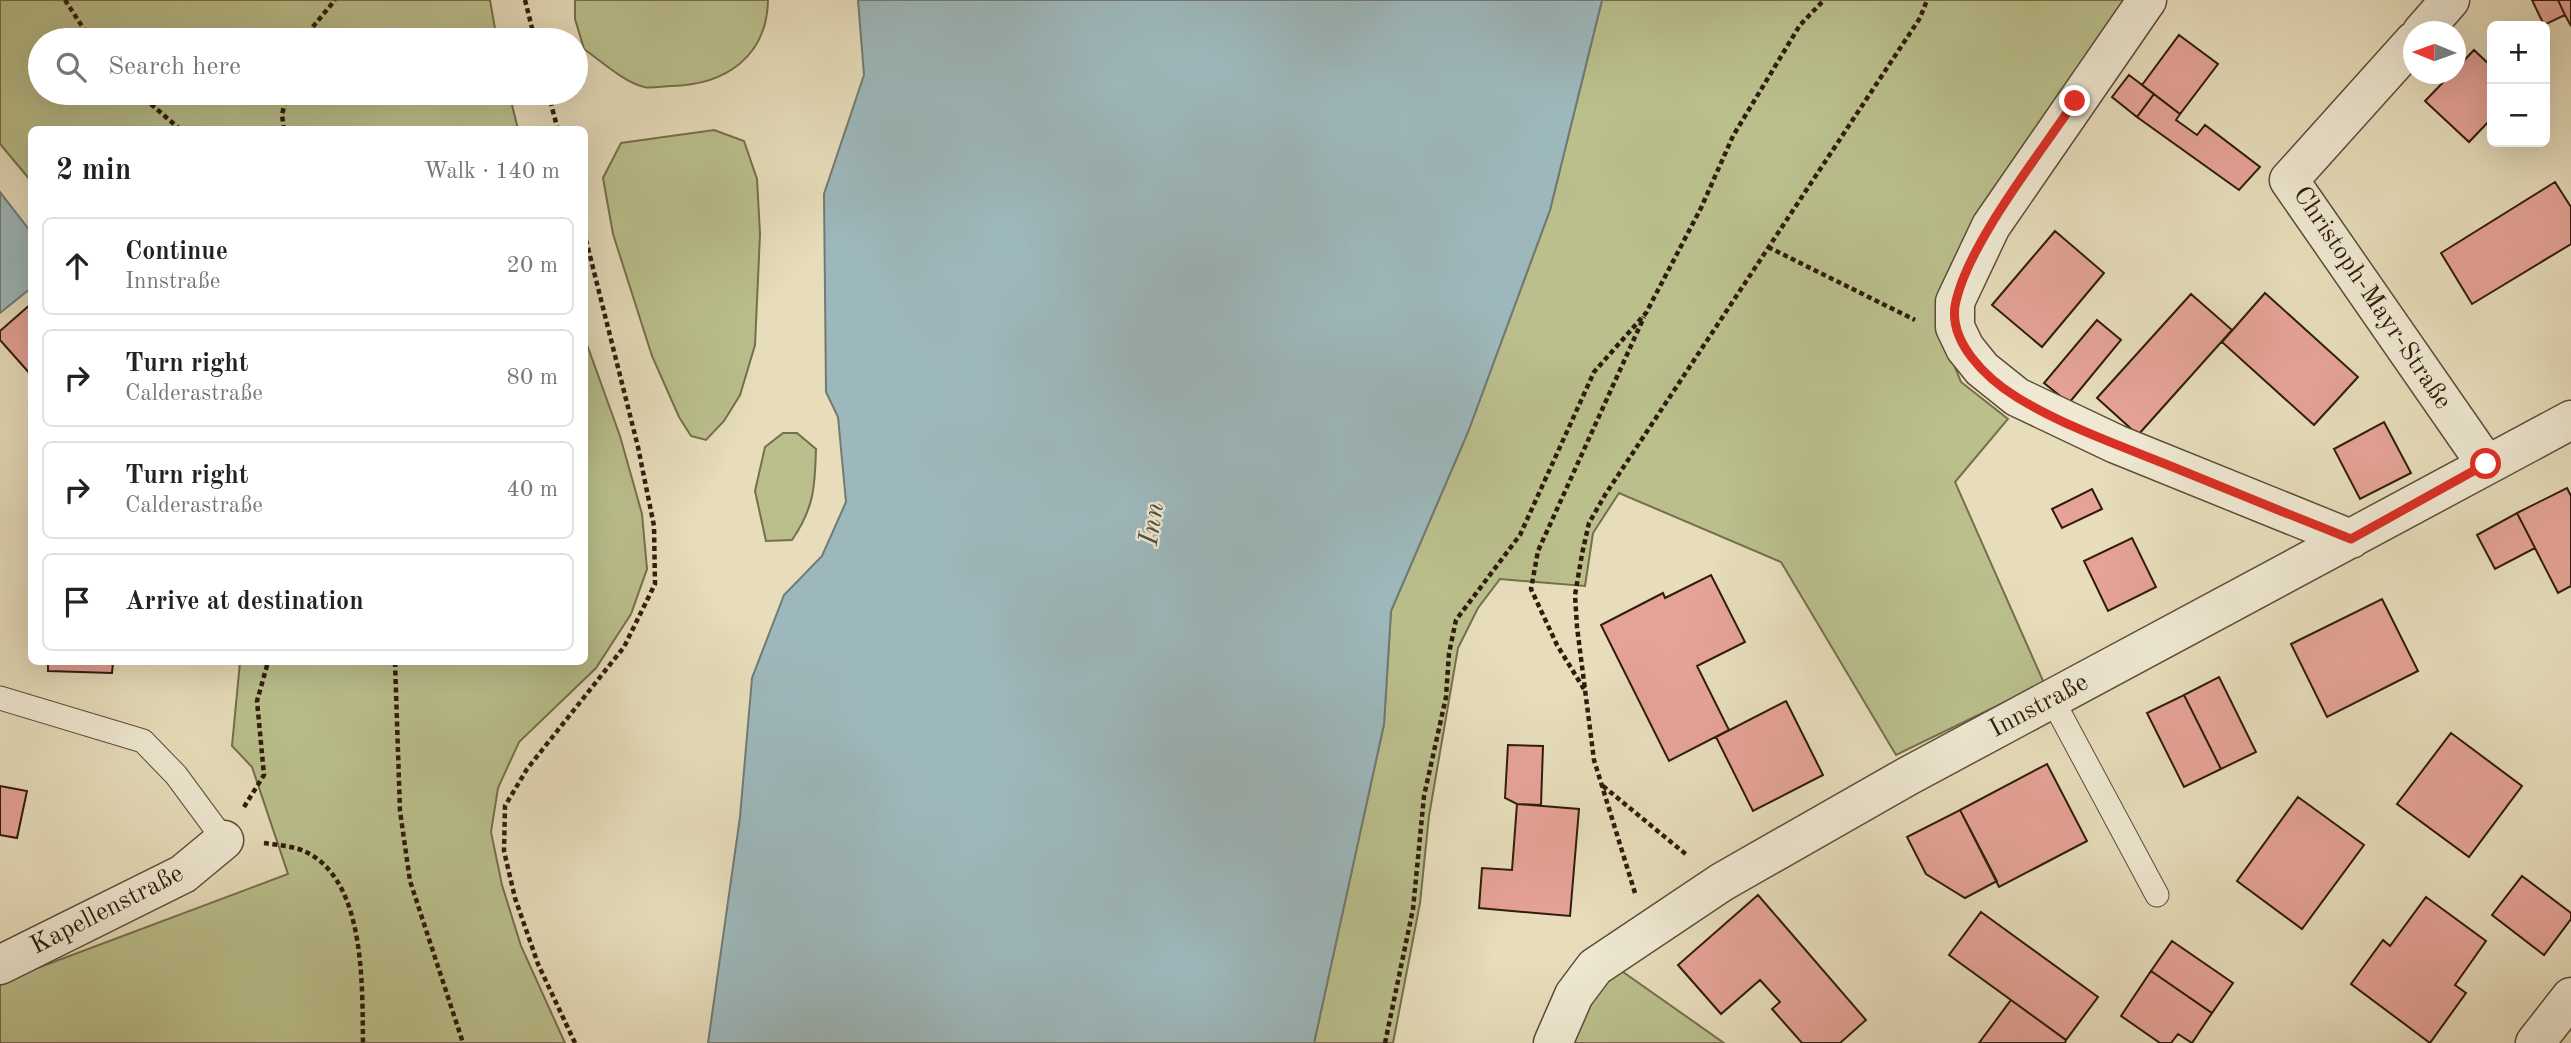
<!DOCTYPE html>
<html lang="en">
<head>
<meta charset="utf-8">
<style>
  :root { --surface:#fff; --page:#f6f6f6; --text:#222; --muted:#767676; --line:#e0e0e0 }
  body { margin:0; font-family:"Old Standard TT",serif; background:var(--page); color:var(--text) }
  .controls { position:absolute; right:21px; top:21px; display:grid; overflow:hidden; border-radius:10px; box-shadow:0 7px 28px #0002 }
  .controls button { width:63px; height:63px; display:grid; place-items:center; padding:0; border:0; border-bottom:2px solid var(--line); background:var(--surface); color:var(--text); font:35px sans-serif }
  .compass { position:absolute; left:2403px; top:21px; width:63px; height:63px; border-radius:50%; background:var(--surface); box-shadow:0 7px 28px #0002; rotate:271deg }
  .stop { position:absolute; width:21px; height:21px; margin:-16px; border:5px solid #d93025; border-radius:50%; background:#fff }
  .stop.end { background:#d93025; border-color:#fff; box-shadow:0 2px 7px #0008 }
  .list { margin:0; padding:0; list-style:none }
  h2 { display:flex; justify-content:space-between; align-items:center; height:91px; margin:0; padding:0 28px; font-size:30px }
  h2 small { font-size:23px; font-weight:400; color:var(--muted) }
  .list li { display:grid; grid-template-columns:46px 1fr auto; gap:21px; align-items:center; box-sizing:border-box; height:98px; margin:0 14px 14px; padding:0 14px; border:2px solid var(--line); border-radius:10px }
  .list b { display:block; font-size:26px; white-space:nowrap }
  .list p { margin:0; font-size:23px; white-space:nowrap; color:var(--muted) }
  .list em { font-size:23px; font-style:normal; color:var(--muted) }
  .icon { flex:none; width:38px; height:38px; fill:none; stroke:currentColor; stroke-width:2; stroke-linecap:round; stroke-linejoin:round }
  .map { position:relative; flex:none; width:2571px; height:1043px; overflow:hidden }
  .search { position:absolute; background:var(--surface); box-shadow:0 7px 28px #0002; left:28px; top:28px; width:560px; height:77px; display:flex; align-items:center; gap:18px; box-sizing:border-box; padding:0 24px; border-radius:38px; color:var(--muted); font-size:26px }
  .panel { position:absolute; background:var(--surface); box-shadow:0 7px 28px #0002; left:28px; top:126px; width:560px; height:539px; border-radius:10px }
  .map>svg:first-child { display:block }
  .green { fill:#babf8c; stroke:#766e4c; stroke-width:2 }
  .water { fill:#9db8bc; stroke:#727a76; stroke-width:2 }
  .building { fill:#e5a397; stroke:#311c0c; stroke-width:2 }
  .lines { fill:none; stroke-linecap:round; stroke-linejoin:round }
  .lane-casing { stroke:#5e4c38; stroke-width:25 }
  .street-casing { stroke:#5e4c38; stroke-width:41 }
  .path { stroke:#311c0c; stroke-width:4.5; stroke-dasharray:5 3.5; stroke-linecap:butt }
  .lane { stroke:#efe9d3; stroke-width:23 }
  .street { stroke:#efe9d3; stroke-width:38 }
  .route { stroke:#d93025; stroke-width:9 }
  .labels { text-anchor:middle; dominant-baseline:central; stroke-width:5; stroke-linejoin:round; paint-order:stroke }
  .street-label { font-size:26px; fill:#311c0c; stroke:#efe9d3 }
  .water-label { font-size:28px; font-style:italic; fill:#514b41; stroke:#efe9d3 }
</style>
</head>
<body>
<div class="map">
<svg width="2571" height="1043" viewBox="0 0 2571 1043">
  <rect width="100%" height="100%" fill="#e7ddbb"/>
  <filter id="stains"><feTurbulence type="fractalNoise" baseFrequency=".00286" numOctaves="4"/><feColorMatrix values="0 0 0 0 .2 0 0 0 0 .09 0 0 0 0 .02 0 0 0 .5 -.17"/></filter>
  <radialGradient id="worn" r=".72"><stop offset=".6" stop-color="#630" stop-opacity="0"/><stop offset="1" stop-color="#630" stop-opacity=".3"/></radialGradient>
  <path class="green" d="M0,0H490L497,40H40V93H509L518,129L32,130L31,181L0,144Z
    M575,0H768C767,57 725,85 671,86C663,86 652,89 644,87C624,82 601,61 584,49L575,19Z
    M1602,0H2126L1941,333L1961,382L2008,419L1955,482L2044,683L1896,755L1781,562L1619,493L1593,533L1585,586L1500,579L1478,608L1458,648L1429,816L1420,903L1393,1043H1314L1384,724L1391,611L1468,432L1550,210Z
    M714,130L744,141L757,179L760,234L755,345L740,395L724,421L706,440L691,436L679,417L652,356L613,234L603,178L621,143Z
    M585,339L620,436L642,514L647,569L631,614L596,668L519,742L498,788L491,832L502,885L521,946L565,1043H0V982L288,874L252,767L232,746L240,662H584Z
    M783,433H797L816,449C815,487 814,508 792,540L766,541L755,491L765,447Z
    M1616,967L1724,1043H1570L1589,1004Z"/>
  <path class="water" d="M858,0H1602L1550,210L1468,432L1391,611L1384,724L1314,1043H708L740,817L752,678L784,595L822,556L846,502L838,417L826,392L824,194L864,75Z
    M0,192L31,232V288L0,313Z"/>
  <path class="building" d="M2532,0H2558L2565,15L2544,25Z
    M2558,0H2571V26L2565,15Z
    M2179,35L2218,64L2180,114L2142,85Z
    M2474,50L2492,67V118L2469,142L2425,101L2451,74H2456V69Z
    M2129,75L2154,94L2137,117L2112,97Z
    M2154,94L2180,114L2176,120L2197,135L2205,125L2260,167L2239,190L2137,117Z
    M2555,182L2571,207V244L2472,304L2441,253Z
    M2055,231L2104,273L2042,347L1992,305Z
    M2265,293L2358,377L2314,425L2222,342Z
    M2191,294L2232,330L2138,435L2097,398Z
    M32,303V376L0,340V331Z
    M2097,320L2121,340L2069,403L2044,383Z
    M2384,422L2411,473L2360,499L2334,449Z
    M2567,488L2571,496V586L2558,593L2517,513Z
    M2092,489L2102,509L2062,528L2052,509Z
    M2517,513L2535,548L2495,569L2477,535Z
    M2132,538L2156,587L2108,611L2084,561Z
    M1711,575L1745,642L1697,666L1729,730L1669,761L1601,625L1663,593L1665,598Z
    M2382,599L2418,671L2327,717L2291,644Z
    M48,662H113L112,673L48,671Z
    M2219,677L2256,752L2221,769L2184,695Z
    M2184,695L2221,769L2184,787L2147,713Z
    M1786,701L1823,775L1753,811L1716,737Z
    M2451,733L2522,786L2469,857L2397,804Z
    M1508,745L1543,746L1541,805L1517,804L1505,798Z
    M2047,764L2087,841L1999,887L1960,810Z
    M0,786L27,791L17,838L0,835Z
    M2298,797L2364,845L2302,929L2237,881Z
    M1517,804L1579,809L1570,916L1479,908L1482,868L1512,870Z
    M1960,810L1997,881L1965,898L1926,874L1907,837Z
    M2522,876L2571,913V919L2544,955L2492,915Z
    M1758,895L1866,1020L1840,1043H1802L1772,1009L1780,1002L1760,980L1721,1014L1678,965Z
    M2426,897L2486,941L2455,985L2466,993L2430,1043L2351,984L2383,940L2390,946Z
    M1981,912L2098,997L2066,1040L1949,955Z
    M2172,941L2233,983L2212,1013L2151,971Z
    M2151,971L2212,1013L2192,1043L2178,1034L2171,1043H2160L2121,1016Z
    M2011,1000L2066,1040L2065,1043H1979Z"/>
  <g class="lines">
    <g class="lane-casing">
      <path id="lane" d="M0,698L143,741L176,775L224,840
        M2052,699L2157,895"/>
    </g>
    <g class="street-casing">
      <path id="street" d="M2147,0L1991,226L1955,302V327L1965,348L1982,369L2017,397L2116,444L2351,539
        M2422,32L2450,0
        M2414,41L2289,180L2486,464
        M0,965L183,874L224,840
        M1553,1043L1574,995L1595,967L1722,882L1908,776L2571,420
        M2535,1043L2571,997"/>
    </g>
    <path class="path" d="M65,0L91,40
      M525,0L535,40
      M302,40L335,0
      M138,93L181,130
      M548,93L558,130
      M284,130L282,115L287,93
      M1768,247L1915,320
      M395,662L400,811L410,881L463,1043
      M1584,689L1557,645L1531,589L1538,551L1644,317
      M1603,786L1688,856
      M244,807L264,775L257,701L268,662
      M264,843C277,845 294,846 306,852C366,881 362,986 363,1043
      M1635,893L1594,760L1577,627L1575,595L1582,554L1589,523L1605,495L1920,18L1927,0
      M575,1043L538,964L515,898L504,851L505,806L527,769L624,647L655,584L654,526L638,447L584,232
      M1385,1043L1413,909L1424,796L1446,697L1449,653L1456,620L1520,535L1594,372L1646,313L1701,208L1733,136L1800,25L1824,0"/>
    <use href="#lane" class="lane"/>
    <use href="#street" class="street"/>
  </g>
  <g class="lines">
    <path class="route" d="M2075,101C2040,154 1970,241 1956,301C1946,341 1987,379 2018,398C2063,425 2115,444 2163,463C2226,489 2288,514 2351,539L2486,464"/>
  </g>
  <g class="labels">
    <g class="street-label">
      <text transform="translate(2372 298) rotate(56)">Christoph-Mayr-Straße</text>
      <text transform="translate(2039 706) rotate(-28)">Innstraße</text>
      <text transform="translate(107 910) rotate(-27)">Kapellenstraße</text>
    </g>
    <g class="water-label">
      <text transform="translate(1153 524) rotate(-81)">Inn</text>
    </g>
  </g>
  <rect width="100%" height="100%" filter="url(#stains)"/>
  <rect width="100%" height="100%" fill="url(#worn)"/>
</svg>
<div class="controls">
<button>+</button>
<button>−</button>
</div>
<svg class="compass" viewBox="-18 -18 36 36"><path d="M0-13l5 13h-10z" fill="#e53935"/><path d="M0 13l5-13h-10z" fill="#767676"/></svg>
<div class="stop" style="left:2486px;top:464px"></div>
<div class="stop end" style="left:2075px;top:101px"></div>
<div class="search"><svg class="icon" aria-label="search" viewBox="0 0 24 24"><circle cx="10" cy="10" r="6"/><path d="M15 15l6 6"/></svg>Search here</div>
<section class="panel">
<h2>2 min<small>Walk · 140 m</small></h2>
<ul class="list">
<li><svg class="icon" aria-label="ahead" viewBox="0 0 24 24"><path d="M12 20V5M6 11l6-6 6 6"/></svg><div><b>Continue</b><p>Innstraße</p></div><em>20 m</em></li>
<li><svg class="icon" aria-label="right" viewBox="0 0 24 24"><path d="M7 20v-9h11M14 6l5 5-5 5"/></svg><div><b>Turn right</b><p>Calderastraße</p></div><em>80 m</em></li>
<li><svg class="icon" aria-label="right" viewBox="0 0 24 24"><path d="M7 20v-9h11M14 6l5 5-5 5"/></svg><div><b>Turn right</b><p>Calderastraße</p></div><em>40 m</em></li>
<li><svg class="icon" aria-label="arrive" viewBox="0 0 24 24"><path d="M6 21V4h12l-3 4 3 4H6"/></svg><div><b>Arrive at destination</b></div></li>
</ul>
</section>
</div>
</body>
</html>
